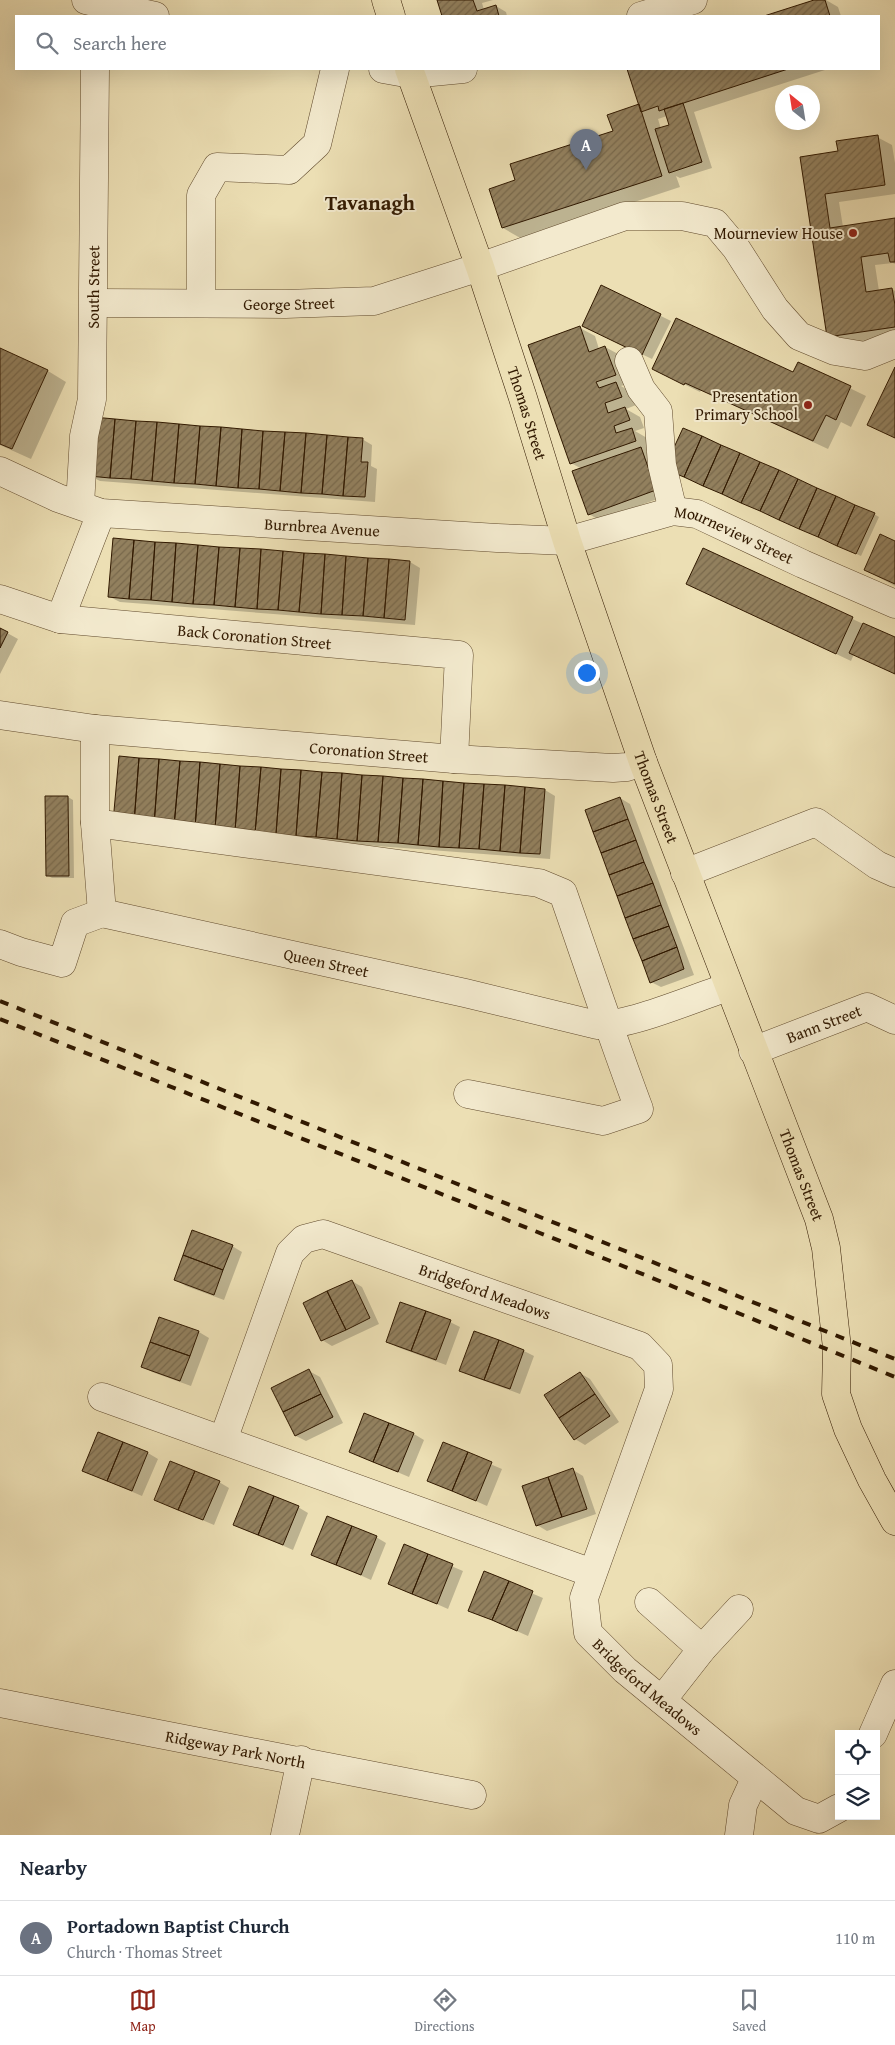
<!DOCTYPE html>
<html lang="en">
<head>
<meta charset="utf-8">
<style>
  :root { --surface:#fff; --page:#f6f6f7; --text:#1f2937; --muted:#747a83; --line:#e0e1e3; --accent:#8f2418 }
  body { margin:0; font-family:"Gentium Book Plus",serif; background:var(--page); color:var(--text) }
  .controls { position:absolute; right:15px; bottom:15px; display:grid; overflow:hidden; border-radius:0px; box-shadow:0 5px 20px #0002 }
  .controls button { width:45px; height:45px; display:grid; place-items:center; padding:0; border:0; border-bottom:1px solid var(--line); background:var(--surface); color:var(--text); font:25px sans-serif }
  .compass { position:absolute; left:775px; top:85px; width:45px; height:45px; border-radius:50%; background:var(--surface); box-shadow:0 5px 20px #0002; rotate:330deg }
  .you { position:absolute; left:586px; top:672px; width:18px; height:18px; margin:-12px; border:4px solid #fff; border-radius:50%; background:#1a73e8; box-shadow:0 0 0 8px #1a73e833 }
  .badge { display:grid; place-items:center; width:32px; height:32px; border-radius:50%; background:var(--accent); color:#fff; font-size:16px; font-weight:700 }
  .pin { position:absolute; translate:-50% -41px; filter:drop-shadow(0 1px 2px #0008) }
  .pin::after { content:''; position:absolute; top:26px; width:18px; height:15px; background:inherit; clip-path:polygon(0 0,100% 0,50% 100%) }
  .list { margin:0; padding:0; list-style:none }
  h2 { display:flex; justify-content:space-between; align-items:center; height:65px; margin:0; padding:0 20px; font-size:21px }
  h2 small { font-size:16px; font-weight:400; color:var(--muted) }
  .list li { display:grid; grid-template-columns:32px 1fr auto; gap:15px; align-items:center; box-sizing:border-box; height:75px; padding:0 20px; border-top:1px solid var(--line) }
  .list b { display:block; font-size:19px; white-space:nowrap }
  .list p { margin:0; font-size:16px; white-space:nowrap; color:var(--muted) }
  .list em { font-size:16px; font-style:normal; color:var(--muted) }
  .icon { flex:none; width:28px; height:28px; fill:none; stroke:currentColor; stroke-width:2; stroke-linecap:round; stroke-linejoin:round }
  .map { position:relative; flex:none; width:895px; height:1835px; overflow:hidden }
  .search { position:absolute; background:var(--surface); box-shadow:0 5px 20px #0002; left:15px; right:15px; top:15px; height:55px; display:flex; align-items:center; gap:12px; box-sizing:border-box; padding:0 18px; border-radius:0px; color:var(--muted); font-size:19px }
  .sheet { height:140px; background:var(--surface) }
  nav { display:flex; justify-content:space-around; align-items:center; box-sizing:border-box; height:70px; border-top:1px solid var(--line); background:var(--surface); font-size:14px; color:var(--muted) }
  nav a { display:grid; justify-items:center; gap:2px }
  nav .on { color:var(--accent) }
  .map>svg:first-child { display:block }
  .shadow { fill:#0003; fill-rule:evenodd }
  .building { fill:url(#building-hatch); stroke:#311900 }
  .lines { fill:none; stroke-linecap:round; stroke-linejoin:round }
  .minor-casing { stroke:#604a2d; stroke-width:29 }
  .major-casing { stroke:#311900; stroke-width:29 }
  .minor { stroke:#f3eace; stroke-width:28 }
  .major { stroke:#ecdfb4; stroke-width:28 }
  .rail { stroke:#311900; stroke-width:4; stroke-dasharray:9 9; stroke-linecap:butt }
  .poi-dot { fill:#8f2418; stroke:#f3eace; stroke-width:2 }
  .labels { text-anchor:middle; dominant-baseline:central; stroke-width:4; stroke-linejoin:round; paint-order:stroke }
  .poi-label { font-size:16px; fill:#311900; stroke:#f3eace; text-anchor:end }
  .street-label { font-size:16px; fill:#311900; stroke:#f3eace }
  .district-label { font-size:21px; font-weight:bold; fill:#311900; stroke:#f3eace }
</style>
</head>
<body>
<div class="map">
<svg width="895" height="1835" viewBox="0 0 895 1835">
  <defs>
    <pattern id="building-hatch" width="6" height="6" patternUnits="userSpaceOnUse" patternTransform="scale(1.25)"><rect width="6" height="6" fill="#92805e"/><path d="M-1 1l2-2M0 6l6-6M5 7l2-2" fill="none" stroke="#78684b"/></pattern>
  </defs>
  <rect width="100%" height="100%" fill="#ecdfb4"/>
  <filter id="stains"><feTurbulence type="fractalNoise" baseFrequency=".004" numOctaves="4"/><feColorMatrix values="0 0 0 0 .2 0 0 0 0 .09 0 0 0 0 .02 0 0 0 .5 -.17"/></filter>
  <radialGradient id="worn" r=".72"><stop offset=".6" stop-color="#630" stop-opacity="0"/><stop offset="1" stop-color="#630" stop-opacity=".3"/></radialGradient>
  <path class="shadow" d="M438,0H493L482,3L484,10L496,6L506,12L507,16H443Z
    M818,0H826L838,7L841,16H768Z
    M628,69H828L694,112L712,168L680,178L676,176L680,187L522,239L503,228L516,181L614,131L640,105ZM667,116L671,126L661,129L658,119Z
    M877,137L892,145L895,163V194L839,202L843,227L895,220V264L893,263L875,265L879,291L892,289L895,291V337L843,345L828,336L802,158L839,152Z
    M602,287L671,321L652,359L593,331Z
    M580,328L595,336L599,349L605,347L620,355L630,383L621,386L631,392L636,405L626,409L640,417L644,428L635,431L647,438L651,449L646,451L651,454L666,496L599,520L589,514L582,469L571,463Z
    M0,349L48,371L66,382L31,459L0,445Z
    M798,363L866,396L851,427L841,422L828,449L701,390L700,392L653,369L793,373Z
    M362,439L372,445L371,466L377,469L375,502L100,481L90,476Z
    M671,471L874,514L879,517L861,556Z
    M895,542V586L865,570Z
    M704,549L895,639V674L854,654L851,661L687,583Z
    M410,562L420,568L415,625L120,602L110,597Z
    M0,629L18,639L0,674Z
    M545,790L555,796L550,859L125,827Z
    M68,797L73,800L74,878H52L47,875V798Z
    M620,798L630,804L694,975L661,987L651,982Z
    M232,1246L242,1252L224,1300L186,1286L176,1280Z
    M352,1281L362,1287L379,1324L332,1346L322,1340Z
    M401,1304L450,1322L460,1327L446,1365L397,1347L388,1341Z
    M160,1318L199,1332L209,1338L191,1386L152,1372L142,1366Z
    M475,1333L524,1351L534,1356L520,1394L471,1376L461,1370Z
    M309,1371L320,1377L343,1423L306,1441L296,1436L273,1389Z
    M580,1373L590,1379L619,1422L585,1445L575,1439Z
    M414,1434L424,1440L409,1477L350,1452Z
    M443,1444L502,1469L487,1506L428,1480Z
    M148,1453L158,1459L142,1496L84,1471Z
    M573,1470L583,1476L596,1514L547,1531L537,1525Z
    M219,1482L229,1488L214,1525L155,1500Z
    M298,1507L308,1513L293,1550L235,1525Z
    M376,1537L386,1543L371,1580L313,1554Z
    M404,1546L463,1571L448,1609L389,1583Z
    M484,1573L543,1598L528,1636L469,1610Z"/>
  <path class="building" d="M437,0H473L477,11L496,5L499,16H442Z
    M814,0H825L830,16H764Z
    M627,69H788L659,111L658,106L641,112Z
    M683,103L702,162L669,173L655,129L669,125L664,109Z
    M639,104L662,176L502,228L489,189L515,180L510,164L613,131L607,115Z
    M878,135L885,185L825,194L830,228L895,218V262H890L888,253L861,257L866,292L892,288L895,305V327L827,337L800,157L838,151L836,141Z
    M601,285L661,314L642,355L582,326Z
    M676,318L793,372L798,362L851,386L836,420L826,415L813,441L685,383L684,385L652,369Z
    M580,326L589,352L605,346L616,375L596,382L599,388L616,382L622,397L605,403L608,413L625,407L630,420L614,426L616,433L632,428L636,441L570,464L528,345Z
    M0,348L48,370L12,449L0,444Z
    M895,367V438L867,425Z
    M93,417L115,419L110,478L89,476Z
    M115,419L136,421L131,479L110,478Z
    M136,421L157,422L152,481L131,479Z
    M157,422L179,424L174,483L152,481Z
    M179,424L200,426L195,484L174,483Z
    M200,426L221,427L216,486L195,484Z
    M221,427L242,429L238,488L216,486Z
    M683,428L702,436L684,477L664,469Z
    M242,429L263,431L259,489L238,488Z
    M263,431L285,432L280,491L259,489Z
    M285,432L306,433L301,493L280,491Z
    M306,433L327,435L322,494L301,493Z
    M327,435L348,437L343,496L322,494Z
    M702,436L721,445L703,486L684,477Z
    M348,437L363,438L361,462H368L365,497L343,496Z
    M721,445L740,453L722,494L703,486Z
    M641,447L656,490L588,515L572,471Z
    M740,453L760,462L741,503L722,494Z
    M760,462L779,470L760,511L741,503Z
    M779,470L798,479L779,520L760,511Z
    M798,479L817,488L799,529L779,520Z
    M817,488L836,496L818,537L799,529Z
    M836,496L855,505L837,546L818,537Z
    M855,505L875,513L856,554L837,546Z
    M880,534L895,541V584L864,570Z
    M113,538L134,540L129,599L108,597Z
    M134,540L155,542L151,600L129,599Z
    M155,542L176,543L172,602L151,600Z
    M176,543L198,545L193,604L172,602Z
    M198,545L219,547L214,605L193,604Z
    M219,547L240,548L235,607L214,605Z
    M240,548L261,549L257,609L235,607Z
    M703,548L853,617L836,654L686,584Z
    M261,549L283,551L278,610L257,609Z
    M283,551L304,553L299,612L278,610Z
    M304,553L325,554L321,614L299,612Z
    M325,554L346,556L342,615L321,614Z
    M346,556L368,558L363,616L342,615Z
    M368,558L389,559L384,618L363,616Z
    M389,559L410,561L405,620L384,618Z
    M863,623L895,637V674L849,653Z
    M0,628L8,632L0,648Z
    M119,756L139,758L134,823L113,822Z
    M139,758L159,759L154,825L134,823Z
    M159,759L180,761L174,826L154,825Z
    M180,761L200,762L195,828L174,826Z
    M200,762L220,764L215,829L195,828Z
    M220,764L240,766L235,831L215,829Z
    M240,766L261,767L255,833L235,831Z
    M261,767L281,769L276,834L255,833Z
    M281,769L301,770L296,836L276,834Z
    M301,770L322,772L316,837L296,836Z
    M322,772L342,773L337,839L316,837Z
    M342,773L362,775L357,841L337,839Z
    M362,775L383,776L378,842L357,841Z
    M383,776L403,778L398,843L378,842Z
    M403,778L423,779L418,845L398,843Z
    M423,779L443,781L439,847L418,845Z
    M443,781L464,783L459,848L439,847Z
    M464,783L484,784L479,849L459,848Z
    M484,784L505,785L500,851L479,849Z
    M505,785L525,787L520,853L500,851Z
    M525,787L545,789L540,854L520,853Z
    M45,796H68L69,876H46Z
    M620,797L628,819L593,832L585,810Z
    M628,819L636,840L601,853L593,832Z
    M636,840L644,862L609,875L601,853Z
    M644,862L653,883L617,896L609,875Z
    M653,883L661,905L625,918L617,896Z
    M661,905L669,926L633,939L625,918Z
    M669,926L677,947L642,961L633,939Z
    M677,947L684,969L650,983L642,961Z
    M192,1230L233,1245L223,1270L183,1255Z
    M183,1255L223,1270L214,1295L174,1280Z
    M352,1280L370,1318L346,1330L327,1291Z
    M327,1291L346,1330L321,1341L303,1303Z
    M400,1302L426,1311L411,1351L386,1342Z
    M426,1311L451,1320L436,1360L411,1351Z
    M159,1317L199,1331L190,1356L150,1342Z
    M474,1331L499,1340L484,1380L459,1371Z
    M499,1340L524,1350L510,1389L484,1380Z
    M150,1342L190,1356L180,1381L141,1367Z
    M309,1369L321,1394L283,1412L271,1388Z
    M580,1372L595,1394L559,1418L544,1395Z
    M321,1394L333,1417L295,1436L283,1412Z
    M595,1394L610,1416L574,1440L559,1418Z
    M364,1413L389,1423L373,1462L349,1452Z
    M389,1423L414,1433L398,1472L373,1462Z
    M98,1432L123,1442L107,1481L82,1471Z
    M123,1442L148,1452L132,1491L107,1481Z
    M443,1442L468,1452L452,1491L427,1481Z
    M468,1452L492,1462L476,1501L452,1491Z
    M170,1461L195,1471L178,1510L154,1500Z
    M573,1468L587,1509L562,1517L548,1477Z
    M195,1471L220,1481L203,1520L178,1510Z
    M548,1477L562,1517L536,1526L522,1486Z
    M249,1486L274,1496L258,1535L233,1525Z
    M274,1496L299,1506L283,1545L258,1535Z
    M327,1516L352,1526L336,1565L311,1555Z
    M352,1526L377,1536L361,1575L336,1565Z
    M404,1544L428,1554L412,1594L388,1584Z
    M428,1554L453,1564L437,1604L412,1594Z
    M484,1571L509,1581L492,1620L468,1611Z
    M509,1581L533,1591L517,1631L492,1620Z"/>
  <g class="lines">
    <g class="minor-casing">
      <g id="minor">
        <path d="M86,0L155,16"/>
        <path d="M641,16L693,0"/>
        <path d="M383,69L411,74L463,69"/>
        <path id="s1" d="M94,303L285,304L374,301L480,267L625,216H682L715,223L736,248L775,309L799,336L835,351L865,356L895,344"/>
        <path d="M201,303V195L217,167L289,170L317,144L335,69"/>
        <path d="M629,361L641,389L658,411L662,465L673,511"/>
        <path id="s2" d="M0,471L58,498L101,513L497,538L567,541L673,511L697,514L803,564L895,604"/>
        <path id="s3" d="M80,505L84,436L92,399L95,69"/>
        <path id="s4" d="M101,513L60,619L459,655L454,759"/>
        <path d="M0,599L60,619"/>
        <path id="s5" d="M0,715L95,729L454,759L613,768L627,767L643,762"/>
        <path id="s6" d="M95,729V823L102,913L465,993L597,1025C630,1026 694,998 728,987"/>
        <path d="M95,823L539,883L563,893C588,965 612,1037 639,1109L603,1121L468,1094"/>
        <path d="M685,873L816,822L877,865L895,873"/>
        <path d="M0,944L21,952L62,963L75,923L102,913"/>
        <path id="s7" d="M753,1051L867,1007L895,1020"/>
        <path d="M102,1397L592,1573"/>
        <path id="s8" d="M223,1440L290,1253L304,1239L323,1234L640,1346L658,1365L659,1389L584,1598L588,1633L625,1670L796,1811L819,1819L839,1808"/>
        <path d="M649,1602L702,1649"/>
        <path d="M662,1700L702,1649L739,1609"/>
        <path id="s9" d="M0,1703L472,1795"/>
        <path d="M873,1734L895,1684"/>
        <path d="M285,1835L301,1760"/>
        <path d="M739,1835L743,1805L755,1779"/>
      </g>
    </g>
    <g class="major-casing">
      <g id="major">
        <path d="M386,0L391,16"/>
        <path id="s10" d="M409,69L480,267L523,398L567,541L643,762L819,1219L826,1248L837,1348L836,1394L848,1429L872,1480L895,1521"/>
      </g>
    </g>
    <use href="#minor" class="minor"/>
    <use href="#major" class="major"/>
    <path class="rail" d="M0,1001L895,1359
      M0,1019L608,1260L895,1377"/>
  </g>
  <g class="poi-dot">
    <circle cx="853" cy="233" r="5"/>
    <circle cx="808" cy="405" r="5"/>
  </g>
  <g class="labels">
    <g class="poi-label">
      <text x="843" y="233">Mourneview House</text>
      <text x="798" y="396">Presentation<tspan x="798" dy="18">Primary School</tspan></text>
    </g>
    <g class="street-label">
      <text stroke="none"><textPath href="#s3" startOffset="219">South Street</textPath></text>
      <text stroke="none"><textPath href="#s1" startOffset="195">George Street</textPath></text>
      <text stroke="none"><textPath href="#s10" startOffset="364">Thomas Street</textPath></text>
      <text stroke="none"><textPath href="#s2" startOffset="331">Burnbrea Avenue</textPath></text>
      <text stroke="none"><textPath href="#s2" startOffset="752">Mourneview Street</textPath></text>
      <text stroke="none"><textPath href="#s4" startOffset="309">Back Coronation Street</textPath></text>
      <text stroke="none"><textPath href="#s5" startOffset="371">Coronation Street</textPath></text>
      <text stroke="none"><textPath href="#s10" startOffset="769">Thomas Street</textPath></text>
      <text stroke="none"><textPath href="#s6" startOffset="414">Queen Street</textPath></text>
      <text stroke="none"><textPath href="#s7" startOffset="76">Bann Street</textPath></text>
      <text stroke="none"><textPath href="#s10" startOffset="1174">Thomas Street</textPath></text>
      <text stroke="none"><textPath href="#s8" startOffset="410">Bridgeford Meadows</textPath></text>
      <text stroke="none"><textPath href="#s8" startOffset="962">Bridgeford Meadows</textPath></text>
      <text stroke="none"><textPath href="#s9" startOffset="240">Ridgeway Park North</textPath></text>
    </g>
    <g class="district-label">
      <text x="370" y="202">Tavanagh</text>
    </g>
  </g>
  <rect width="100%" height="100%" filter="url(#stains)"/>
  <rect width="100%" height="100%" fill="url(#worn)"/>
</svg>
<div class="controls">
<button><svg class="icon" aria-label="locate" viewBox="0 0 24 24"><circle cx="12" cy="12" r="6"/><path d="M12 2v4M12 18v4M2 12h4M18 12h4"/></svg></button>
<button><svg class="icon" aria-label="layers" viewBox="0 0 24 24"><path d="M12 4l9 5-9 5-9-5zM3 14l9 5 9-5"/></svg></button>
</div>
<svg class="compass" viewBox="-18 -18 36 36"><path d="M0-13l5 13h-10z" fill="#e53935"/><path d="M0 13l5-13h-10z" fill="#747a83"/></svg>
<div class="you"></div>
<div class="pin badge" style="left:586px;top:170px;background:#6b7280">A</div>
<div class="search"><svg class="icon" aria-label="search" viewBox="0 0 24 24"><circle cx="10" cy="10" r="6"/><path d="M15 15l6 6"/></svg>Search here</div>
</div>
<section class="sheet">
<h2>Nearby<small></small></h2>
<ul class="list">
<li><span class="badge" style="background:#6b7280">A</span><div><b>Portadown Baptist Church</b><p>Church · Thomas Street</p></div><em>110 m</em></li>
</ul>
</section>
<nav>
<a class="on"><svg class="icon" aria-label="map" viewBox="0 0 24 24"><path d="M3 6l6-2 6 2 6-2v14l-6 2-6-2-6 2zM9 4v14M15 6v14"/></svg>Map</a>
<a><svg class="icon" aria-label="directions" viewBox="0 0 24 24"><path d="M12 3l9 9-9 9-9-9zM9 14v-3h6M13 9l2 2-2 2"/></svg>Directions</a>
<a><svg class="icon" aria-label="saved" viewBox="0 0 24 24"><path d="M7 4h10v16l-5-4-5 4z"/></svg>Saved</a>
</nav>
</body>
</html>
